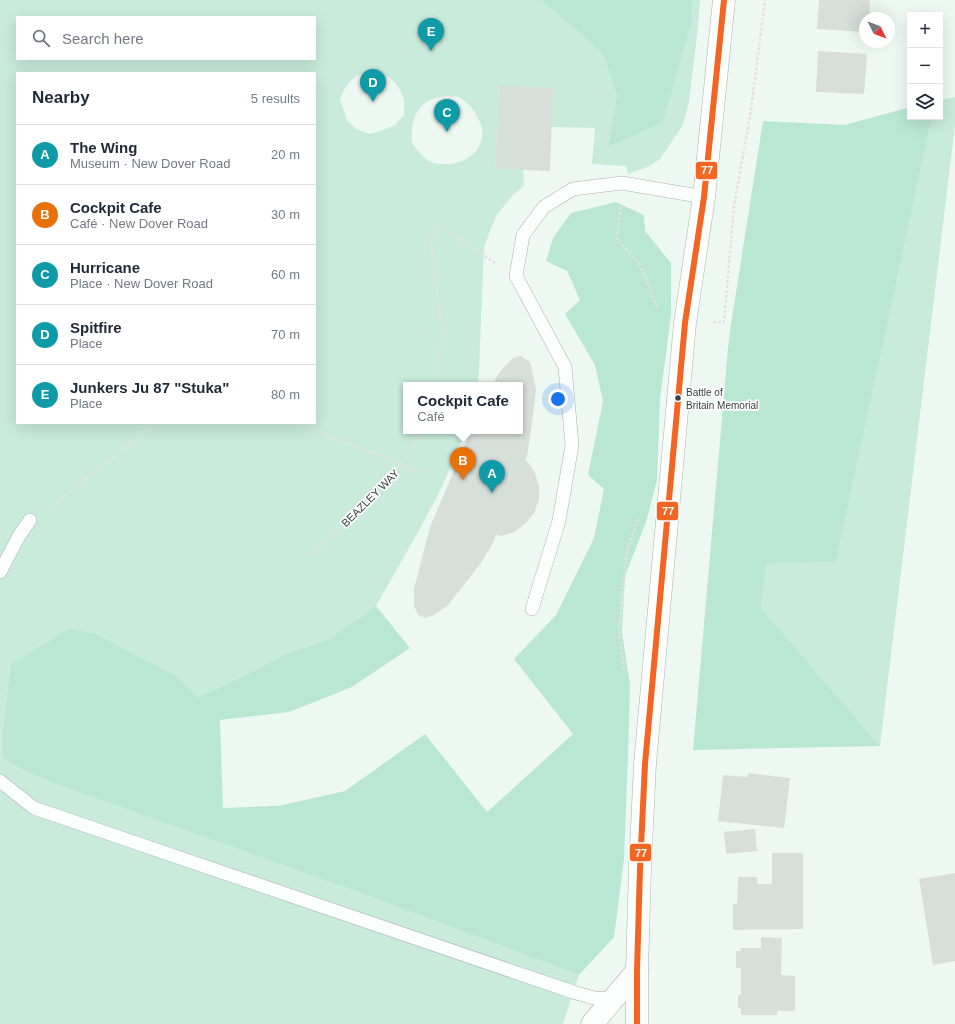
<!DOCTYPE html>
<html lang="en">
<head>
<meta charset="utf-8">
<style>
  :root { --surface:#fff; --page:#f6f6f7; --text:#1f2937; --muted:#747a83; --line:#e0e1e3; --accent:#db2777 }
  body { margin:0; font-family:Arial,sans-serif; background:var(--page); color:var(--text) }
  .controls { position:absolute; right:12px; top:12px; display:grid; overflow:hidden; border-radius:0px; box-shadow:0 4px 16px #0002 }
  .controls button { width:36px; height:36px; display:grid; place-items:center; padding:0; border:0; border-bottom:1px solid var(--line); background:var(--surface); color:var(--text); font:20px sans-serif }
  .compass { position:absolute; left:859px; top:12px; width:36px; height:36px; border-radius:50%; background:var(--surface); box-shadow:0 4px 16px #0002; rotate:132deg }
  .you { position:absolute; left:558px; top:399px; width:14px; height:14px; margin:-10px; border:3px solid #fff; border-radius:50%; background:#1a73e8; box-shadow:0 0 0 6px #1a73e833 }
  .badge { display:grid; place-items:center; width:26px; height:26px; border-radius:50%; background:var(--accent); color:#fff; font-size:13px; font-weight:700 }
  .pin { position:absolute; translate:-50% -33px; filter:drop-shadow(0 1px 2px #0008) }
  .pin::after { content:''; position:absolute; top:21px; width:14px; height:12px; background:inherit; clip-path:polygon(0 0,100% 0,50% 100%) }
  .popup { position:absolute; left:403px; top:382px; width:120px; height:52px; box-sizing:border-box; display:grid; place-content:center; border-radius:0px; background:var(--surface); filter:drop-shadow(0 1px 3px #0005); font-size:13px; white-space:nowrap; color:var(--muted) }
  .popup b { font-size:15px; color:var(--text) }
  .popup::after { content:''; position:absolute; left:50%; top:100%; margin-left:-8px; border:8px solid transparent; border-top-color:var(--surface) }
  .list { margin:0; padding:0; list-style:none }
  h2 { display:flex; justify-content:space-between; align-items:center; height:52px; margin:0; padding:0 16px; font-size:17px }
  h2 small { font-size:13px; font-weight:400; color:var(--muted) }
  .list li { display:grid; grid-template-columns:26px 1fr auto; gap:12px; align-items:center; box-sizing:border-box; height:60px; padding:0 16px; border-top:1px solid var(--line) }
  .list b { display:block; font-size:15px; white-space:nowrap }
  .list p { margin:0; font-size:13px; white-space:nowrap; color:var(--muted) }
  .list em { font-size:13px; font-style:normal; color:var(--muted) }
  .icon { flex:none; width:22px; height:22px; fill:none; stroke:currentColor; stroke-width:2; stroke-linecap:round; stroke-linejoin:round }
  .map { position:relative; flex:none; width:955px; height:1024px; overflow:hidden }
  .search { position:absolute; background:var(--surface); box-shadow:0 4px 16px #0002; left:16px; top:16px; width:300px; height:44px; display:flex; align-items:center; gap:10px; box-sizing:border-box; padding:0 14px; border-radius:0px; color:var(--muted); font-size:15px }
  .panel { position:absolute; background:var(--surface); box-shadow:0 4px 16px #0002; left:16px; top:72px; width:300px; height:352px; border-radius:0px }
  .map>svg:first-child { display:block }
  .green { fill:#c8ebdb; fill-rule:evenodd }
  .forest { fill:#bae7d4 }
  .building { fill:#d7dfdb }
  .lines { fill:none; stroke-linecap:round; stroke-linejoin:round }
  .service-casing { stroke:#aab2ae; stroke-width:14 }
  .minor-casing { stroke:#aab2ae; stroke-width:23 }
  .secondary-casing { stroke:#aab2ae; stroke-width:23 }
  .path { stroke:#e0e3e2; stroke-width:2.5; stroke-dasharray:3 2; stroke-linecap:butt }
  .service { stroke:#fcfefd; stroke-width:13 }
  .minor { stroke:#fcfefd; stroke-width:22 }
  .secondary { stroke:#fcfefd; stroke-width:22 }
  .bus-1-casing { stroke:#fff; stroke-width:9 }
  .bus-1 { stroke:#f26522; stroke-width:6 }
  .bus-dot { fill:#383f3b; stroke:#fff; stroke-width:1.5 }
  .labels { text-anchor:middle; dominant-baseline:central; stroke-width:3.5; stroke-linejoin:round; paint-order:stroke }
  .bus-label { font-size:10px; fill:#383f3b; stroke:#fff; text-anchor:start }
  .street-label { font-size:11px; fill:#383f3b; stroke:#fff }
  .line-badge { stroke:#fff; stroke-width:1.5 }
  .badge-label { font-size:11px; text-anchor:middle; font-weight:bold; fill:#fff }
</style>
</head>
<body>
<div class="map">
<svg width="955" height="1024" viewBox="0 0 955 1024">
  <rect width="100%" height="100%" fill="#eef8f3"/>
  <path class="green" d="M0,0H541L602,53L617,95L608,147L692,20L693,0H700L698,27L689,102L683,125L660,159L650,166L628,174L626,166L592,164L595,128L551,127L553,88L499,86L495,168L523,170L524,186L512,196L496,216L484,247L479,371L477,385H406V431H465L454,459L439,493L417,534L376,606L329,639L283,655L246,675L198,697L177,676L96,634L69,628L11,664L3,728L342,886L579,975L563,1024H0ZM17,17H315V59H17ZM366,72L378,73L384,75L390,78L395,83L399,88L404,99V115L395,125L383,130L370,134L356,129L347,120L340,99C345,86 352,76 366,72ZM17,73H315V423H17ZM445,96C449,96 453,96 457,97C466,100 472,108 477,116C479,121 483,127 482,133C482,152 466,163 448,164C435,164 430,164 421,154C418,151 413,145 412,142C411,140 412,138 412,136C411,123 415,112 425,103C431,99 438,97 445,96Z
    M955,97V125L880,746L761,608L765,564L836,562L932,117H940V100Z"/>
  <path class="forest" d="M541,0H693L692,20L663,122L608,147L617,95L602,53Z
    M910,107V117H932L836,562L766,564L761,608L880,746L693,750L729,337L763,121L845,125Z
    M616,202L644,215L645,231L671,263V315L660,399L657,480L646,522L625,576L622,632L630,685L628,756L624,859L614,937L579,975L342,886L54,783L24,770L3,758V728L11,664L69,628L96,634L177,676L198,697L246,675L283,655L329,639L376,606L410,648L352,687L289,712L220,720L223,808L278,806L345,791L425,734L487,812L573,734L514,659L556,615L594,538L604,489L588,475L603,401L595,365L565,314L580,300L567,271L546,261L553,238L571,213Z"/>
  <path class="building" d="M819,0H870L869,18H865V32L817,29Z
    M818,51L867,54L864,94L816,92Z
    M499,85L553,88L550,171L495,169Z
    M521,356L530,362L532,370L536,390L532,423L527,456L525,460L528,462L535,473L539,486V500L534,513L525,524L514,532L501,536L496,535L494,541L481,563L448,605L434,615L426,618L418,615L414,606V589L430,527L471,431H520V385H493L498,374L513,358Z
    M748,773L790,778L784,828L718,821L723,775L747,777Z
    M755,829L757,851L726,854L724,832Z
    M772,853H803V929L733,930V904H737L738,877H757V884H772Z
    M955,873V961L933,965L919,879Z
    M761,937L782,938L781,975L795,976V1011H777V1015H741V1008H738V995H741V968H736V951H741V948H761Z"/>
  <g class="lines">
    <g class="service-casing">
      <path id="service" d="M0,572L19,536L30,520
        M532,609L559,521L572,445L565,367L516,276L523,235L544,207L573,189L622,183L704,197
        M0,781L34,808L573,992L594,998L614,999"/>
    </g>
    <g class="minor-casing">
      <path id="minor" d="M592,1024L637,971"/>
    </g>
    <g class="secondary-casing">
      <path id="secondary" d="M637,1024V971L640,868L645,764L685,323L704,197L724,0"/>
    </g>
    <path class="path" d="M620,207L617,240C624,248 636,257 640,266C648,280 651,295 658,309
      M713,322H724L734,206L751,110L765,0
      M436,385L442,329L431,240L440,227L495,263
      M296,423L403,465L419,472
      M50,508L155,423
      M308,557L361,509L403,465L421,431
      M624,669L619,629L627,551L638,519"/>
    <use href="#service" class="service"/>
    <use href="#minor" class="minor"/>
    <use href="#secondary" class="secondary"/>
    <g class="bus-1-casing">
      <path id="bus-1" d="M637,1024V971L640,868L645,764L685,323L704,197L724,0"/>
    </g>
    <use href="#bus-1" class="bus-1"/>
  </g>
  <circle class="bus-dot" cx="678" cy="398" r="3.5"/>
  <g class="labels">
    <g class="bus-label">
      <text x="686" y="392">Battle of<tspan x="686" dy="13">Britain Memorial</tspan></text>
    </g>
    <g class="street-label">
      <text transform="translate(370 498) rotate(-45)">BEAZLEY WAY</text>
    </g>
  </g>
  <g class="line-badge">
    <rect x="695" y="161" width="23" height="19" rx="4" fill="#f26522"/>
    <rect x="656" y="501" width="23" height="20" rx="4" fill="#f26522"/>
    <rect x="629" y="843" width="23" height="19" rx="4" fill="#f26522"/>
  </g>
  <g class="badge-label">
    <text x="707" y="174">77</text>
    <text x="668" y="515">77</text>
    <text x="641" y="857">77</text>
  </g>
</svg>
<div class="controls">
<button>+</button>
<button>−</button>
<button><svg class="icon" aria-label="layers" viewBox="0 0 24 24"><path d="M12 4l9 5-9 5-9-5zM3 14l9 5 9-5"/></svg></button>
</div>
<svg class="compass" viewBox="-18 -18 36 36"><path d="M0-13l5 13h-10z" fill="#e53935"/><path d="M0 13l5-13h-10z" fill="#747a83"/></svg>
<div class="you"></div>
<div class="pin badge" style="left:492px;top:493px;background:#0f9aa8">A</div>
<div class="pin badge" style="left:463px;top:480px;background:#e8710a">B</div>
<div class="popup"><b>Cockpit Cafe</b>Café</div>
<div class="pin badge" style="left:447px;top:132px;background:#0f9aa8">C</div>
<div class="pin badge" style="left:373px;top:102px;background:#0f9aa8">D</div>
<div class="pin badge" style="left:431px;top:51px;background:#0f9aa8">E</div>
<div class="search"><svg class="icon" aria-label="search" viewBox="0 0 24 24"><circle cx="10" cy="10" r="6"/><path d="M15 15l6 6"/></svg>Search here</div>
<section class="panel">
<h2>Nearby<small>5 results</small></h2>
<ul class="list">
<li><span class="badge" style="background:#0f9aa8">A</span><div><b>The Wing</b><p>Museum · New Dover Road</p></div><em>20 m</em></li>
<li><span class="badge" style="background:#e8710a">B</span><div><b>Cockpit Cafe</b><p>Café · New Dover Road</p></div><em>30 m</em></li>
<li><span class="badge" style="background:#0f9aa8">C</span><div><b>Hurricane</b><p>Place · New Dover Road</p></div><em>60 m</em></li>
<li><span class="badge" style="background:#0f9aa8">D</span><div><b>Spitfire</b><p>Place</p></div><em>70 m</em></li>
<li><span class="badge" style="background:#0f9aa8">E</span><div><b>Junkers Ju 87 &quot;Stuka&quot;</b><p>Place</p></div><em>80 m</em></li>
</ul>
</section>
</div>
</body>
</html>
